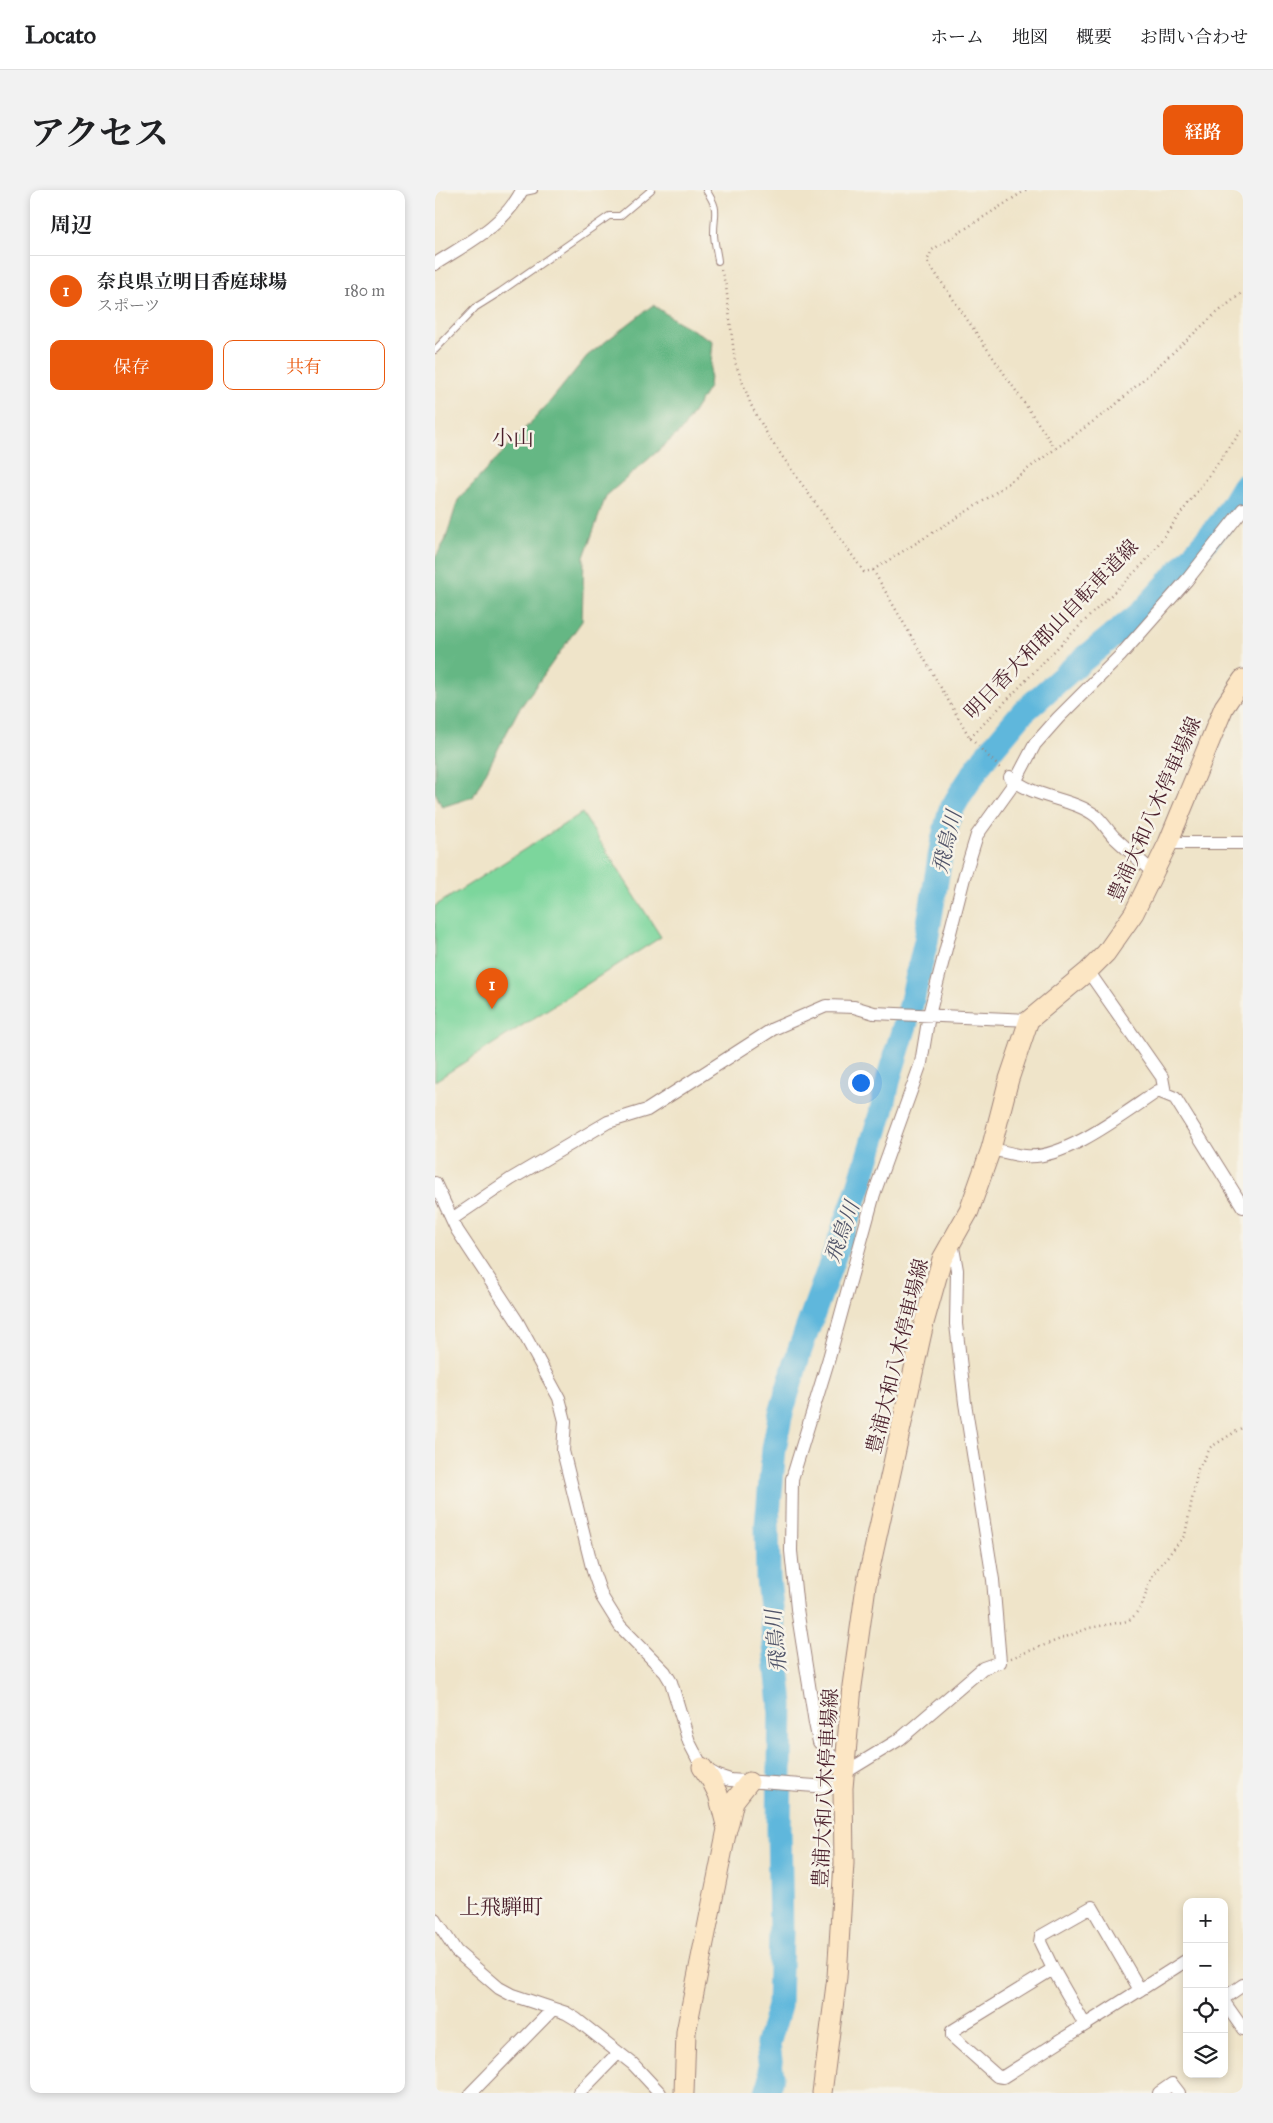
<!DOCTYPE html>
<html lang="ja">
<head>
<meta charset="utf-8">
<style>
  :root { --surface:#fff; --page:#f2f2f2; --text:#202124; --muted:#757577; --line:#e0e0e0; --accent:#ea580c }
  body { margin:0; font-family:"IM FELL Great Primer","Noto Serif JP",serif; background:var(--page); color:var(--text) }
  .controls { position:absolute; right:15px; bottom:15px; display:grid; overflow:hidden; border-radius:10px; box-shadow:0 2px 8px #0003 }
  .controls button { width:45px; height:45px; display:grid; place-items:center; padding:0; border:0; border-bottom:1px solid var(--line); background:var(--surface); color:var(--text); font:25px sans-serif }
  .you { position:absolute; left:425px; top:892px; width:18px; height:18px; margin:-12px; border:4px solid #fff; border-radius:50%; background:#1a73e8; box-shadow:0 0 0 8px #1a73e833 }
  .badge { display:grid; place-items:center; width:32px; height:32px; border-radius:50%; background:var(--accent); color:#fff; font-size:16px; font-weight:700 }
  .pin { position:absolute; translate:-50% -41px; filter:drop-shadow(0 1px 2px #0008) }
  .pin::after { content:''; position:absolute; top:26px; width:18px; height:15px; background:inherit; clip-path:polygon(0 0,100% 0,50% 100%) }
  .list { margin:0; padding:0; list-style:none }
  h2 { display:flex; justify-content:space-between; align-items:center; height:65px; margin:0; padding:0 20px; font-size:21px }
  h2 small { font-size:16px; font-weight:400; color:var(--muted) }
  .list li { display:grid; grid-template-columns:32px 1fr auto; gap:15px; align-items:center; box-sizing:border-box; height:70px; padding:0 20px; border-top:1px solid var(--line) }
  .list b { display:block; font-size:19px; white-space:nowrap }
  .list p { margin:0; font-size:16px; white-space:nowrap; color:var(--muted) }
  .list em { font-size:16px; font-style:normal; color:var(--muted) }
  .actions { display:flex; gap:10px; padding:15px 20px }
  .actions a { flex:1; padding:11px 0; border:1px solid var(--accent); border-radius:10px; text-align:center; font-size:18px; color:var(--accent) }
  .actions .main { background:var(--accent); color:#fff }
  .icon { flex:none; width:28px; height:28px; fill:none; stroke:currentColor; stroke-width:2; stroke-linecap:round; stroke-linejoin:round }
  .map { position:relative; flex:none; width:808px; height:1903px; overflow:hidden; border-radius:10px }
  header { display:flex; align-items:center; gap:30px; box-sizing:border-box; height:70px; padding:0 25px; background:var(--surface); border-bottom:1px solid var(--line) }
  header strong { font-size:24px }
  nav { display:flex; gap:28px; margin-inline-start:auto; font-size:18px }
  .intro { display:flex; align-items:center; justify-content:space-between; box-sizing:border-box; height:120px; padding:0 30px }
  h1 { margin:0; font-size:35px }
  .button { padding:12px 22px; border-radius:10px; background:var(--accent); color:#fff; font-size:18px; font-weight:700 }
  main { display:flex; gap:30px; padding:0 30px }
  aside { flex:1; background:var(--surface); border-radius:10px; box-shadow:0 2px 8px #0003 }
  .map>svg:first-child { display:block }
  .green { fill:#7cd69c; stroke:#637a64 }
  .forest { fill:#65b784; stroke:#586b58 }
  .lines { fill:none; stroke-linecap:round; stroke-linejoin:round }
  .river { stroke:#5fb7dc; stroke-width:25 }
  .lane-casing { stroke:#9c827a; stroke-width:8 }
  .street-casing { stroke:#9c827a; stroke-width:14 }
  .secondary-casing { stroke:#9c827a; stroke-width:21 }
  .path { stroke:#9c827a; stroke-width:2.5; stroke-dasharray:1 4; stroke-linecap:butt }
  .lane { stroke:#fff; stroke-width:6 }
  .street { stroke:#fff; stroke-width:12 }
  .secondary { stroke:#fce6c4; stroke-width:19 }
  .labels { text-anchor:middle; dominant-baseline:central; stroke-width:5; stroke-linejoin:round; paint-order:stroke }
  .street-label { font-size:20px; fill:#4a1f2b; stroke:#f7f3e8 }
  .neighbourhood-label { font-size:21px; fill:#4a1f2b; stroke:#f7f3e8 }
  .water-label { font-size:21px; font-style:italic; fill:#515469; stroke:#f7f3e8 }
</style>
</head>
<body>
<header>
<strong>Locato</strong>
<nav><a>ホーム</a><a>地図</a><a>概要</a><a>お問い合わせ</a></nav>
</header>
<div class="intro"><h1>アクセス</h1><a class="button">経路</a></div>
<main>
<aside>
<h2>周辺<small></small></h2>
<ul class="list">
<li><span class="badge">1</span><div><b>奈良県立明日香庭球場</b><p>スポーツ</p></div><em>180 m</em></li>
</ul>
<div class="actions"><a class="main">保存</a><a>共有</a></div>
</aside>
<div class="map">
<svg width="808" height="1903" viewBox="0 0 808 1903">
  <rect width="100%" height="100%" fill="#f7f3e8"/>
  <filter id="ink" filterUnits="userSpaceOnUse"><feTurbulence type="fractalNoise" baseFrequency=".02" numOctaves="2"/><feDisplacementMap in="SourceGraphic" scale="10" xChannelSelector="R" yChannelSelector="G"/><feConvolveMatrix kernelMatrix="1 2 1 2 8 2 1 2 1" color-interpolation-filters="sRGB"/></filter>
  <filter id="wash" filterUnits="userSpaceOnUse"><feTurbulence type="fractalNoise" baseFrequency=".0096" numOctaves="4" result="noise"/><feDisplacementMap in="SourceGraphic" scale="20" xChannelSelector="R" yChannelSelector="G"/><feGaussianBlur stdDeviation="1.12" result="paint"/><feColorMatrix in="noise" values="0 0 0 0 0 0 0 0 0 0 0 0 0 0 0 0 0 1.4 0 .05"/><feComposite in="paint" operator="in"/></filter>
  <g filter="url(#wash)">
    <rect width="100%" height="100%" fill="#efe4c9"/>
    <path class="green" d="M147,623L226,747L0,891V716Z"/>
    <path class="forest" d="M218,115L240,130L278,151L274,197L247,240L171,306L149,367L147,431L83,521L38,607L7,617L0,602V368L10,351L23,310L113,214L152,166Z"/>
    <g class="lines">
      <path class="river" d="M332,1903L337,1887L333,1854L344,1816L346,1742L344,1638L346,1515L333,1388L332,1335L339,1259L345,1227L364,1162L424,997L446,924L454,887L475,819L491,751L507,655L515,622L526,603L550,567L587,523L639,477L706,423L749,376L787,332L808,297"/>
    </g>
  </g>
  <g filter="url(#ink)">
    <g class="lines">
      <g class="lane-casing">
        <path id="lane" d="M271,0C285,21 279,21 279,43C279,52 282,62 283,71
          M85,3L99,0
          M0,160L41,117L65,102L174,26H185L216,0"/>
      </g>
      <g class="street-casing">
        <path id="street" d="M0,74C31,54 70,35 87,0
          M575,587C599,609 636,607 661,626C668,632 673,641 679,647C692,659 705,671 719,683
          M733,653H808
          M653,781L727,887L730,903
          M556,959C567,961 579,965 590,966C629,971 691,922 723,901L740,908L808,1017
          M0,993L22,1040L82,1131L124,1208L130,1231L128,1261L158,1381L167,1407L185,1436L230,1482L236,1492L254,1552L267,1577L283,1586L295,1590L408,1598
          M17,1029L76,989L173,932L212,920L338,839L391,816L419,817L439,823L594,830
          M517,1052L522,1080L521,1134L530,1213L558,1390L565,1472L548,1478L465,1549L411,1582L384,1552L380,1533L362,1419L356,1361L357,1289L394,1168L439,1004L486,873L494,825L530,684L542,645L580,592L600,554L623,528L685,466L752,390L808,319
          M0,1729L21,1761L64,1798L77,1805L131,1823L141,1829L198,1874L225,1903
          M618,1779L650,1835
          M705,1800L657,1717L606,1746L605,1752L618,1779L517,1841V1846L562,1886L568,1887C629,1848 691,1809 752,1770
          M789,1808L808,1795
          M789,1812L808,1839
          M36,1903L118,1819
          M144,1903L183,1863
          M724,1903L737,1894L744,1903"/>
      </g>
      <g class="secondary-casing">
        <path id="secondary" d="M293,1637L299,1611L314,1592
          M249,1903L251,1842L292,1639L283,1604L276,1590L267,1577
          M387,1903L402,1787L409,1673L408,1598L417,1496L431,1396L489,1133L507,1069L534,1021L556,959L574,889L594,830L653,781L671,763L699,723L733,653L789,517L808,489"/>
      </g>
      <path class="path" d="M591,0L497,60L492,71L620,258
        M286,80L291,96L300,172L316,215L335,249L429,382L438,380L550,310L678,217L778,126L808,102
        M438,380L535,548L566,579
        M535,548L630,450L710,372L808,239
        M576,1468L654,1438L693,1431L699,1426L707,1415L718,1384L750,1345L763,1279L776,1257L808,1237"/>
      <use href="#lane" class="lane"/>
      <use href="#street" class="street"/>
      <use href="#secondary" class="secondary"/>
    </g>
  </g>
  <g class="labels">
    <g class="street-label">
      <text transform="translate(616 439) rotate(-46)">明日香大和郡山自転車道線</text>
      <text transform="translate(719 619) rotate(-66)">豊浦大和八木停車場線</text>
      <text transform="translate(462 1166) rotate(-76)">豊浦大和八木停車場線</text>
      <text transform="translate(390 1598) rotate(-87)">豊浦大和八木停車場線</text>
    </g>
    <g class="neighbourhood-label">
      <text x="78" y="248">小山</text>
      <text x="66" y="1717">上飛騨町</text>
    </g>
    <g class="water-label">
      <text transform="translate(512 652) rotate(-76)">飛鳥川</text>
      <text transform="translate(407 1042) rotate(-70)">飛鳥川</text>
      <text transform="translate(341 1451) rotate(-95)">飛鳥川</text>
    </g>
  </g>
</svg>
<div class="controls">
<button>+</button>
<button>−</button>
<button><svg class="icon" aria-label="locate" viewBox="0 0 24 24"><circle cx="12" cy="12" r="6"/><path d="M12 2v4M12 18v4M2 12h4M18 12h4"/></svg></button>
<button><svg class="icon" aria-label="layers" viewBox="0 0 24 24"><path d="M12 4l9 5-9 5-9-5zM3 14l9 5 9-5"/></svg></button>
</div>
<div class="you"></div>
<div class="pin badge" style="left:57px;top:819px">1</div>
</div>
</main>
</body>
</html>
